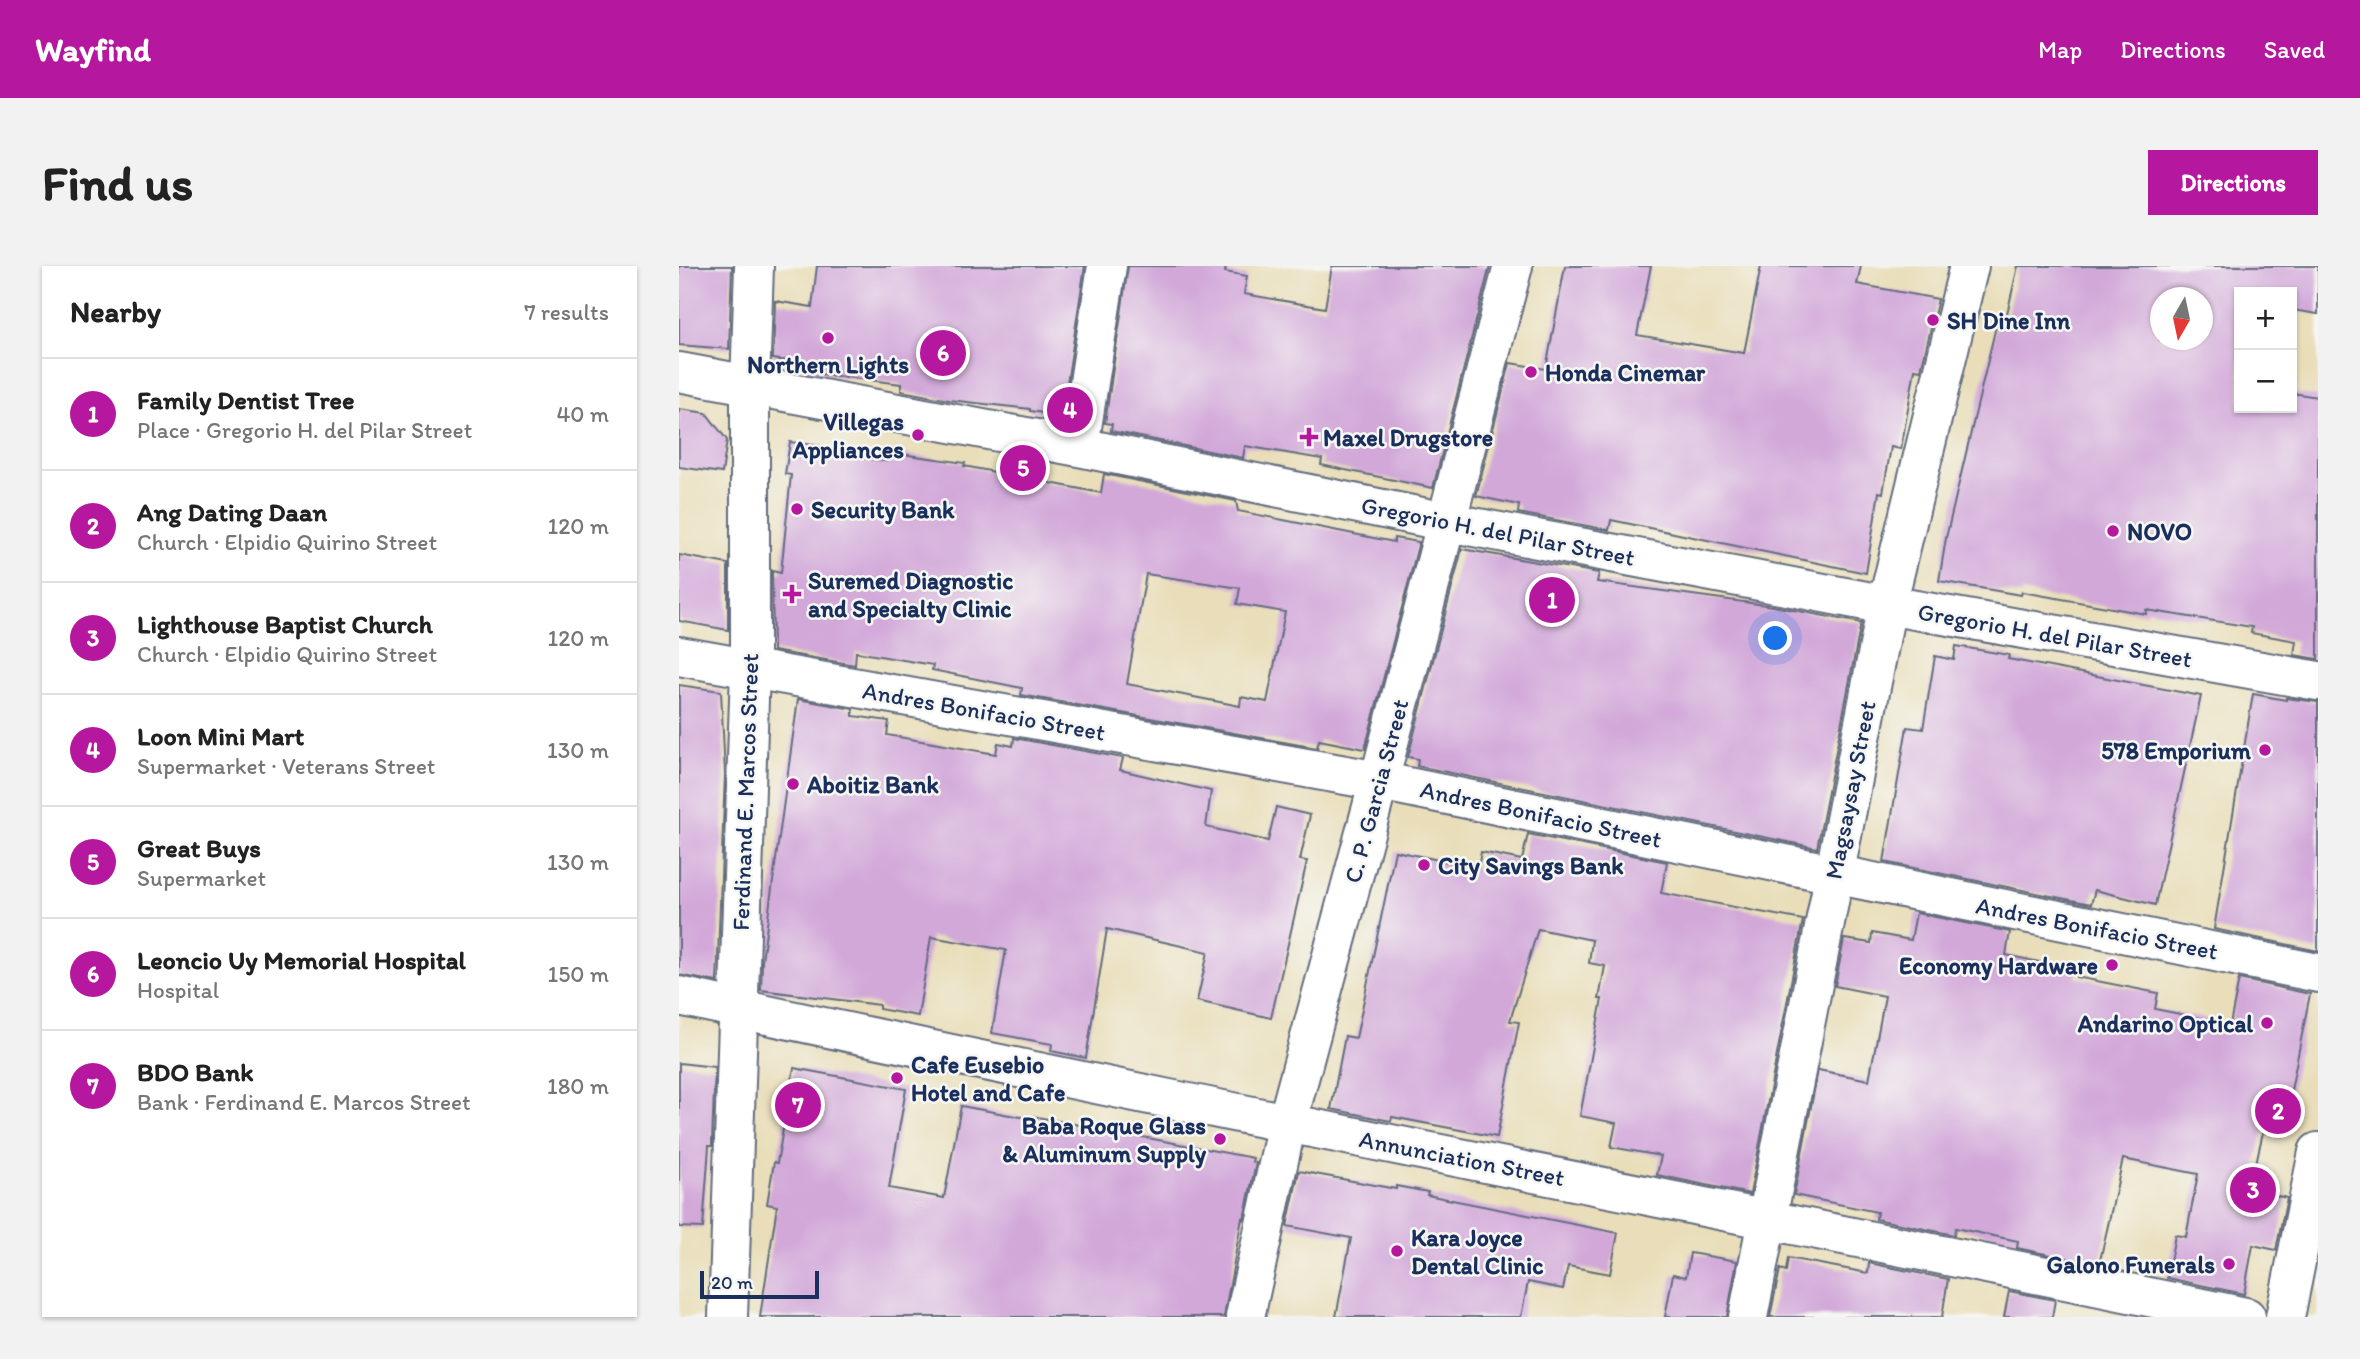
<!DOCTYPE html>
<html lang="en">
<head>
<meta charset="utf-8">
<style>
  :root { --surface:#fff; --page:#f2f2f2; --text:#222; --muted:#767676; --line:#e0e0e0; --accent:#b5179e }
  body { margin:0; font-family:Itim,sans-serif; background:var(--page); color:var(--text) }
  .controls { position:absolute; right:21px; top:21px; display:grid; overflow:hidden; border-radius:0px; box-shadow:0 2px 5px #0004 }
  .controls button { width:63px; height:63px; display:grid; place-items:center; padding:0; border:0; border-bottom:2px solid var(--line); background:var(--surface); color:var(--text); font:35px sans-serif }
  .compass { position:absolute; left:1471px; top:21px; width:63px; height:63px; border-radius:50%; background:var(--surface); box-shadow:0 2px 5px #0004; rotate:189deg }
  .scale { position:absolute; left:21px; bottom:18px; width:119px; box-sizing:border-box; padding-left:7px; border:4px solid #1b2f5e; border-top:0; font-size:19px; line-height:24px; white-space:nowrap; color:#1b2f5e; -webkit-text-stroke:5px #f6f6f2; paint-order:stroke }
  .you { position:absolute; left:1097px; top:373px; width:24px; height:24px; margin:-18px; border:5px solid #fff; border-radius:50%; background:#1a73e8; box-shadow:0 0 0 10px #1a73e833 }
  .badge { display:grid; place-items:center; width:46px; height:46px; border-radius:50%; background:var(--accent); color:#fff; font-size:23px; font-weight:700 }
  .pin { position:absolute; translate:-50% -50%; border:4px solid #fff; box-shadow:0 2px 7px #0006 }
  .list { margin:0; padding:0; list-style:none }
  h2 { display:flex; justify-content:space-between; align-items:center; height:91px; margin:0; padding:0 28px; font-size:30px }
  h2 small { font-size:23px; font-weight:400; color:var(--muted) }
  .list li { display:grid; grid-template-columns:46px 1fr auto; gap:21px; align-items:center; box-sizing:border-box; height:112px; padding:0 28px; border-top:2px solid var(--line) }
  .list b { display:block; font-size:26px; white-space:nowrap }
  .list p { margin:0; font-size:23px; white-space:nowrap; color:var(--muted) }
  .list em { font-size:23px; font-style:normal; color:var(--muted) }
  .map { position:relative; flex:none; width:1639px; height:1051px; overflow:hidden; border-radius:0px }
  header { display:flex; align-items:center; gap:42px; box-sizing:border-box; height:98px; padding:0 35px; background:var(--accent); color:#fff }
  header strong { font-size:33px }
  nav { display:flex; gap:38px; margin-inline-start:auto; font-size:24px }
  .intro { display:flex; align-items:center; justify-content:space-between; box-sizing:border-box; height:168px; padding:0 42px }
  h1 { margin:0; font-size:49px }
  .button { padding:18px 32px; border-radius:0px; background:var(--accent); color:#fff; font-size:24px; font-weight:700 }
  main { display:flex; gap:42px; padding:0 42px }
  aside { flex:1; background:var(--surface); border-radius:0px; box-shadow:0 2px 5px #0004 }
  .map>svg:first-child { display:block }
  .building { fill:#d2a8d9; fill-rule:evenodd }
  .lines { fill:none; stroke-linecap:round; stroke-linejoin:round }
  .minor-casing { stroke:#636c7e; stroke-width:42 }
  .major-casing { stroke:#636c7e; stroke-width:42 }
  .minor { stroke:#fff; stroke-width:38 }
  .major { stroke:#fff; stroke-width:38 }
  .poi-dot { fill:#b5179e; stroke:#f6f6f2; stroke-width:2.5 }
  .labels { text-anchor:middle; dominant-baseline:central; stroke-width:5; stroke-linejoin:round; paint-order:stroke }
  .poi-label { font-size:24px; font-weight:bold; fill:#1b2f5e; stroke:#f6f6f2; text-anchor:start }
  .street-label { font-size:24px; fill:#1b2f5e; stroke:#f6f6f2 }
</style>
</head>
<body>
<header>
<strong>Wayfind</strong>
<nav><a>Map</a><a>Directions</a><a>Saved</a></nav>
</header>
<div class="intro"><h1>Find us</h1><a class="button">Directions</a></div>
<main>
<aside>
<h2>Nearby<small>7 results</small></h2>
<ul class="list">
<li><span class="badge">1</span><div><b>Family Dentist Tree</b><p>Place · Gregorio H. del Pilar Street</p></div><em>40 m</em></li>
<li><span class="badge">2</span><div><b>Ang Dating Daan</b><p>Church · Elpidio Quirino Street</p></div><em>120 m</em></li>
<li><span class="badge">3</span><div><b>Lighthouse Baptist Church</b><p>Church · Elpidio Quirino Street</p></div><em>120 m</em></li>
<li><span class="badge">4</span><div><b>Loon Mini Mart</b><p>Supermarket · Veterans Street</p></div><em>130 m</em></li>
<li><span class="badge">5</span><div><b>Great Buys</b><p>Supermarket</p></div><em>130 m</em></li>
<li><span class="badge">6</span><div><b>Leoncio Uy Memorial Hospital</b><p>Hospital</p></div><em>150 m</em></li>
<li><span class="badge">7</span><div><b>BDO Bank</b><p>Bank · Ferdinand E. Marcos Street</p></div><em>180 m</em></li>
</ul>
</aside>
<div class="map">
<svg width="1639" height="1051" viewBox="0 0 1639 1051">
  <rect width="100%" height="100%" fill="#f6f6f2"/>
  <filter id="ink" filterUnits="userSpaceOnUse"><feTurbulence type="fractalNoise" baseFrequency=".0143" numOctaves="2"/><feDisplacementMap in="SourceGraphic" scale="14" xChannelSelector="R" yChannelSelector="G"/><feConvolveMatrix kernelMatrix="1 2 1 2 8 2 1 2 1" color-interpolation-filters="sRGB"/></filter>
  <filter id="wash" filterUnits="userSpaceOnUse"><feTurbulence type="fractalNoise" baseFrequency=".00686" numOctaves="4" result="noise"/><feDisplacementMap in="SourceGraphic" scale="28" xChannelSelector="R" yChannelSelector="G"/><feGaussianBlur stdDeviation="1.57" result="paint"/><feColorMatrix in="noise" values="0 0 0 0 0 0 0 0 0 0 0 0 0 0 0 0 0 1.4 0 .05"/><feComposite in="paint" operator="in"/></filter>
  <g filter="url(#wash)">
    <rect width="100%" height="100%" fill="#e9deb9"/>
    <g id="blocks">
      <path class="building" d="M0,0H53L50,83L0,79Z
        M138,0H406L383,150L351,145V143L270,134L222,125V118L125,106L126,97L94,93L96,35L133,41Z
        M449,0H547L546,6L568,10L565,28L646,42L653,0H811L754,222L642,199L643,193L566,180L564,192L432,165L433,158L426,157Z
        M886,0H972L958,69L1065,87L1082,0H1182L1178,18L1259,33L1242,104L1236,103L1222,183L1212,181L1204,227L1200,226L1187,307L932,254L930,264L839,247L840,239L797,230L831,97L867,103Z
        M1339,0H1639V48L1613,44V26H1560V142H1613V127L1639,131V393L1615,389L1617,375L1572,367L1573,361L1467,344V348L1343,326L1342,329L1260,315L1267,272L1317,60L1325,61ZM1481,32H1523V74H1481Z
        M0,143L27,147L48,174L43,207L0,201Z
        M111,176L142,180L141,186L207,195L208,186L286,197L285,200L422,227L425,208L557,235L559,245L715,276V272L740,276L686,483L640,474L638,482L342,429L343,422L253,404L254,399L177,386L176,399L94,385L93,305L102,307L112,209L106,208ZM467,308L561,322L558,338L606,346L588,436L562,431L561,440L448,418Z
        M783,283L920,307L918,316L1094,340L1182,357L1138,582L738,500L739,493L729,491Z
        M0,289L49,298V364L0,355Z
        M1277,380L1330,389L1329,393L1522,430L1476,639L1416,624L1412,638L1205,596L1228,461L1244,463L1256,390L1275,394Z
        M0,419L42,425L46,508L38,716L0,709Z
        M1574,428L1607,434V432L1639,436V685L1535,663Z
        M119,433L174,443V450L210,455L208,469L317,488L319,477L334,480L335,472L444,492L441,504L532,525L527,561L589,575L597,541L631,549L621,594L628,595L592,752L518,735L529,686L428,663L407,792L372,785L373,778L313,767L327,684L252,671L239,750L200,743V739L82,724L83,695Z
        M849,568L988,596L982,627L1124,654L1071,928L978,909L982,890L932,881L937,857L901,850L923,733H920L926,700L910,697L913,674L859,663L831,755L840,756L818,871L713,851L712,855L652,843L666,770L677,772L716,585L799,602L802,586L843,594Z
        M1237,647L1331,666L1327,689L1399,704L1397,711L1479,727L1476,743L1551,758L1560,713L1631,728L1603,870L1584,866L1571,924L1608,932L1597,984L1574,979L1565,1028L1488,1012L1496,969L1507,971L1519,908L1444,893L1420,999L1338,982L1339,975L1276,962L1275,969L1197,953L1198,946L1115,929L1139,804L1190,814L1206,730L1156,720L1165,673L1192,677L1193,667L1232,674Z
        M0,797L36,801L33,874V880H30L24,962L0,961Z
        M115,802L227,823L210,922L265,932L282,840L353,853V850L574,892L573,896L577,897L565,953L563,952L545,1051H81L98,940L88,938L95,896L98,897Z
        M620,905L717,923V920L749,926L748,929L939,967L931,1008L889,1000L884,1023L849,1016L842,1051H657L672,972L608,960Z
        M1011,987L1058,995L1048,1051H986L994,1008L1007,1011Z
        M1109,992L1189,1007L1190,997L1269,1013L1263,1051H1091L1101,1003L1107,1005Z
        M1330,1025L1376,1034L1373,1051H1325Z"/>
    </g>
  </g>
  <g filter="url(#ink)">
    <use href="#blocks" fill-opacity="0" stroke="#636c7e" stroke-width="2"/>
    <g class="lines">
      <g class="minor-casing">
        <path id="minor" d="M0,106L400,181L768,256L1208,339L1639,415
          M400,181L428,0
          M0,390L700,515L1639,707
          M0,730C521,843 1044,943 1567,1051
          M1069,1051L1208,339L1290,0
          M1606,1051L1639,886"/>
      </g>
      <g class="major-casing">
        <path id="major" d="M49,1051L71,404V120L75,0
          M566,1051L608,857L700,515L834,0"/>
      </g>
      <use href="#minor" class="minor"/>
      <use href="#major" class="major"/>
    </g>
  </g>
  <g class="poi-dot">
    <circle cx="1254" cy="54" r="7"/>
    <circle cx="149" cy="72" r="7"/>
    <circle cx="852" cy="106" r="7"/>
    <circle cx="239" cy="169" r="7"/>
    <path d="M626.5 160.5h7v7h7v7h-7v7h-7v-7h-7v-7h7z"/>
    <circle cx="118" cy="243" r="7"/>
    <circle cx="1434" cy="265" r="7"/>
    <path d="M109.5 317.5h7v7h7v7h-7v7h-7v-7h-7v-7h7z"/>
    <circle cx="1586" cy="484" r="7"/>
    <circle cx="114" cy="518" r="7"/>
    <circle cx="745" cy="599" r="7"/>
    <circle cx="1433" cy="699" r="7"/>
    <circle cx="1588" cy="757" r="7"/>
    <circle cx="218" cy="812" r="7"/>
    <circle cx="541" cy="873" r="7"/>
    <circle cx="718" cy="985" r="7"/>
    <circle cx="1550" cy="998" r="7"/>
  </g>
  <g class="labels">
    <g class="poi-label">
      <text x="1268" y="54">SH Dine Inn</text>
      <text x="149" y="98" text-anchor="middle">Northern Lights</text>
      <text x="866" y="106">Honda Cinemar</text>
      <text x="225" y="155" text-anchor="end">Villegas<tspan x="225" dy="28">Appliances</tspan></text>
      <text x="644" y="171">Maxel Drugstore</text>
      <text x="132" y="243">Security Bank</text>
      <text x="1448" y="265">NOVO</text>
      <text x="129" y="314">Suremed Diagnostic<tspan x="129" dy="28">and Specialty Clinic</tspan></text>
      <text x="1572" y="484" text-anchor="end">578 Emporium</text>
      <text x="128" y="518">Aboitiz Bank</text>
      <text x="759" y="599">City Savings Bank</text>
      <text x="1419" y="699" text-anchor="end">Economy Hardware</text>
      <text x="1574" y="757" text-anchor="end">Andarino Optical</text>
      <text x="232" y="798">Cafe Eusebio<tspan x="232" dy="28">Hotel and Cafe</tspan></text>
      <text x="527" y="859" text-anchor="end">Baba Roque Glass<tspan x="527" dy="28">&amp; Aluminum Supply</tspan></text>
      <text x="732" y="971">Kara Joyce<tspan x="732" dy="28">Dental Clinic</tspan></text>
      <text x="1536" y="998" text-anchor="end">Galono Funerals</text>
    </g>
    <g class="street-label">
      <text transform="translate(819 265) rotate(11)">Gregorio H. del Pilar Street</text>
      <text transform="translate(1376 369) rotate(10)">Gregorio H. del Pilar Street</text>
      <text transform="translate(305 445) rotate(10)">Andres Bonifacio Street</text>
      <text transform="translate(1171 524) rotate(-79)">Magsaysay Street</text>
      <text transform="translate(697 525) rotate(-75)">C. P. Garcia Street</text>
      <text transform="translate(66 526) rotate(-88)">Ferdinand E. Marcos Street</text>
      <text transform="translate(862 548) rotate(12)">Andres Bonifacio Street</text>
      <text transform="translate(1418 662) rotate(11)">Andres Bonifacio Street</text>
      <text transform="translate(783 892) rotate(11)">Annunciation Street</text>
    </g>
  </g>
</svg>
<div class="controls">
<button>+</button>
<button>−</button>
</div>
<svg class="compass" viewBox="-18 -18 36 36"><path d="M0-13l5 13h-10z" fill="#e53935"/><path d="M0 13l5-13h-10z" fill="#767676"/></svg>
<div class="scale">20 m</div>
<div class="you"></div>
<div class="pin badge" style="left:873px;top:334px">1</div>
<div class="pin badge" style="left:1599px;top:845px">2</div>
<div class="pin badge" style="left:1574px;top:924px">3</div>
<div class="pin badge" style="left:391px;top:144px">4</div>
<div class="pin badge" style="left:344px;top:202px">5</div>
<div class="pin badge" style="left:264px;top:87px">6</div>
<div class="pin badge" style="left:119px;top:839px">7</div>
</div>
</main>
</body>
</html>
